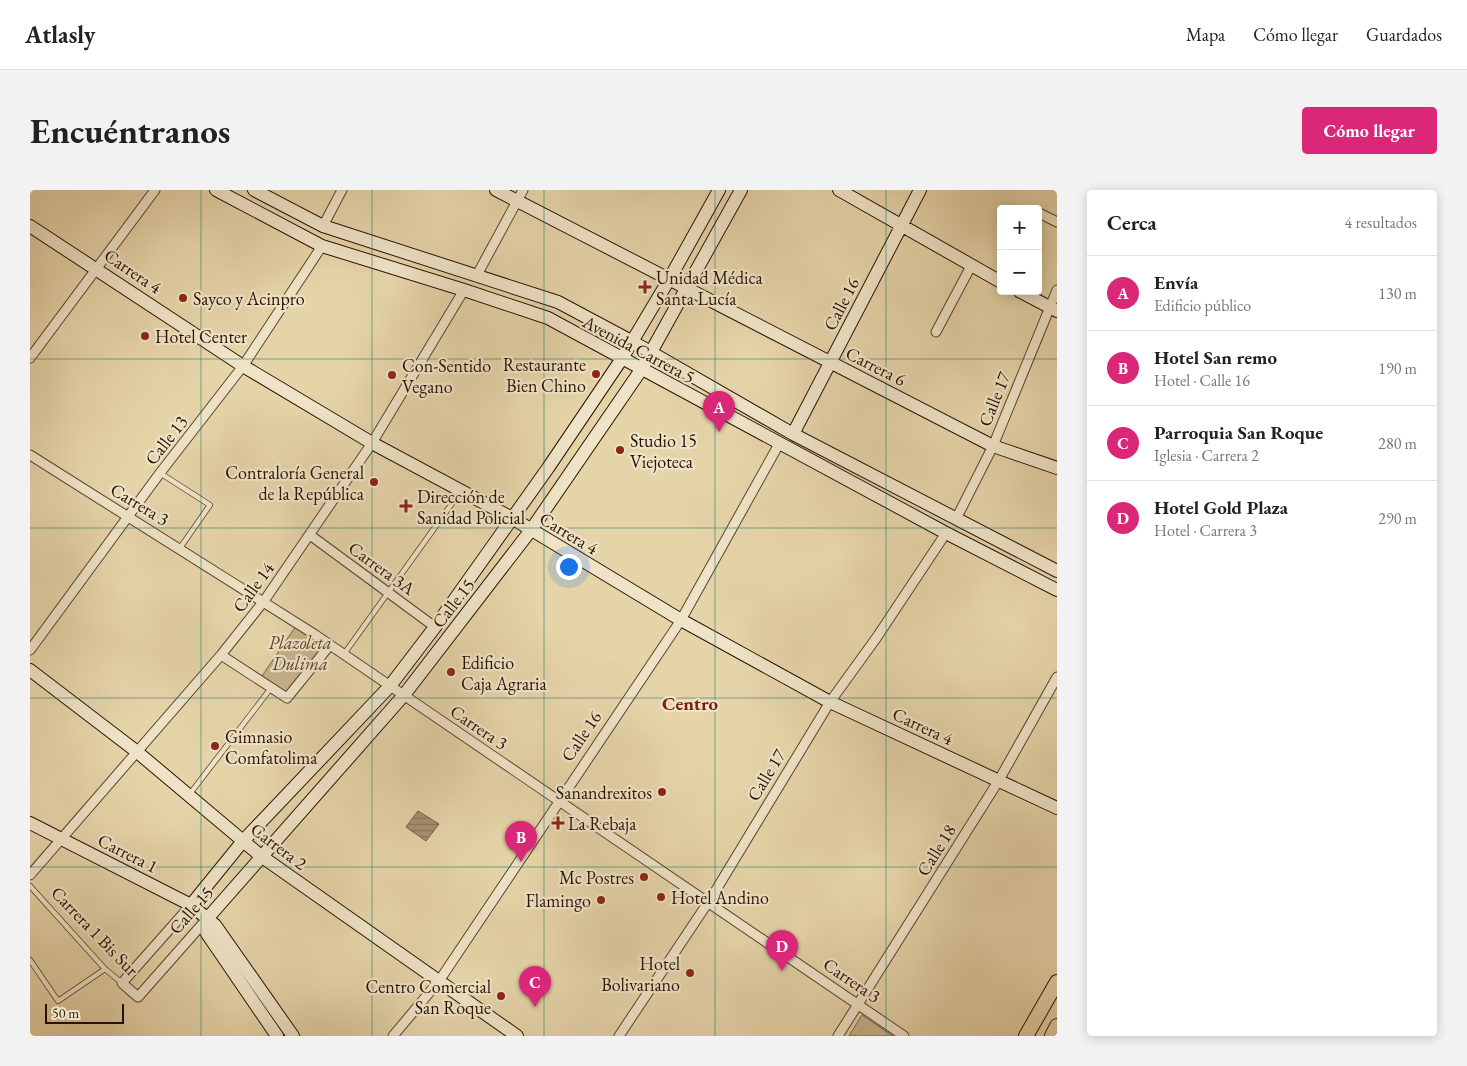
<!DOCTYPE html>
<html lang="es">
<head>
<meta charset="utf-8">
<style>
  :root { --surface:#fff; --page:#f2f2f2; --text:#222; --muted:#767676; --line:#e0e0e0; --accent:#db2777 }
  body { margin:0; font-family:"EB Garamond",serif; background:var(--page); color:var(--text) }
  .controls { position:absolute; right:15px; top:15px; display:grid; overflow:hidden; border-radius:5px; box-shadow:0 2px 12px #0003 }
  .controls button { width:45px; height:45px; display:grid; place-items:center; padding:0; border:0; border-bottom:1px solid var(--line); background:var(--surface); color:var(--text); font:25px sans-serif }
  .scale { position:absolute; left:15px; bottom:12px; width:79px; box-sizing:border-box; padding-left:5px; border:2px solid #2a1303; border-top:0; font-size:14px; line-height:18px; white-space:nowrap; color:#2a1303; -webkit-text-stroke:4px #efe3c7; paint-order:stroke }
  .you { position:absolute; left:538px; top:376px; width:18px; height:18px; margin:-12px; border:4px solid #fff; border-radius:50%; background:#1a73e8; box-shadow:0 0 0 8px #1a73e833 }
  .badge { display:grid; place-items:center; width:32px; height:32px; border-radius:50%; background:var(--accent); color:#fff; font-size:16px; font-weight:700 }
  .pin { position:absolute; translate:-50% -41px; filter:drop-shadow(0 1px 2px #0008) }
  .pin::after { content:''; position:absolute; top:26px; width:18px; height:15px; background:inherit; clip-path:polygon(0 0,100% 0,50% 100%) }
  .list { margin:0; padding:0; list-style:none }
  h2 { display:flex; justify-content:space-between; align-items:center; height:65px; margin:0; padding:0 20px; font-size:21px }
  h2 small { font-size:16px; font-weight:400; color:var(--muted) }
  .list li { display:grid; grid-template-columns:32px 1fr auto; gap:15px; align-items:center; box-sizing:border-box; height:75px; padding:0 20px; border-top:1px solid var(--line) }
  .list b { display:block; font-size:19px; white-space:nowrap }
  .list p { margin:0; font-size:16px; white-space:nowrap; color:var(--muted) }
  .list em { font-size:16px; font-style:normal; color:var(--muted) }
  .map { position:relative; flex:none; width:1027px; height:846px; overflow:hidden; border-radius:5px }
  header { display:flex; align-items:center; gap:30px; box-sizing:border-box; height:70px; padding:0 25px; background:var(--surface); border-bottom:1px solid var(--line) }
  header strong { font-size:24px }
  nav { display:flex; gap:28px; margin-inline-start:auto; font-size:18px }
  .intro { display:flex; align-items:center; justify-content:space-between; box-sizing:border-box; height:120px; padding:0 30px }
  h1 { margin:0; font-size:35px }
  .button { padding:12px 22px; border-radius:5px; background:var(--accent); color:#fff; font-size:18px; font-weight:700 }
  main { display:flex; gap:30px; padding:0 30px }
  aside { flex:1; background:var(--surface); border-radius:5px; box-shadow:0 2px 12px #0003 }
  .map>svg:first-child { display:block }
  .park { fill:#c6b38d; stroke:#786348 }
  .water { fill:url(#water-rules); stroke:#745f45 }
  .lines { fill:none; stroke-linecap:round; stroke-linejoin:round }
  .lane-casing { stroke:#59432c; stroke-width:6 }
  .street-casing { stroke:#59432c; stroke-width:11 }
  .secondary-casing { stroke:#2a1303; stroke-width:14 }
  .primary-casing { stroke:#2a1303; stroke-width:16 }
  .lane { stroke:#efe3c7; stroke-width:4.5 }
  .street { stroke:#efe3c7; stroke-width:9 }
  .secondary { stroke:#efe3c7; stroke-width:12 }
  .primary { stroke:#e6d4a9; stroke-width:14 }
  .grid { fill:none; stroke:#0f766e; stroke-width:1; stroke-opacity:0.55 }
  .poi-dot { fill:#8f2418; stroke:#efe3c7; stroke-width:2 }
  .labels { text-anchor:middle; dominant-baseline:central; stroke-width:4.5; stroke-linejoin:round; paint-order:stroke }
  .street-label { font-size:18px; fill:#2a1303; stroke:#efe3c7 }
  .poi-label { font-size:18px; fill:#2a1303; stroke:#efe3c7; text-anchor:start }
  .park-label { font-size:18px; font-style:italic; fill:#59432c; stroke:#efe3c7 }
  .neighbourhood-label { font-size:19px; font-weight:bold; fill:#7a1f14; stroke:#efe3c7 }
</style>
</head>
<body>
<header>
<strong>Atlasly</strong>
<nav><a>Mapa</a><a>Cómo llegar</a><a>Guardados</a></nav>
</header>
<div class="intro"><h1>Encuéntranos</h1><a class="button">Cómo llegar</a></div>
<main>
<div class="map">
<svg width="1027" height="846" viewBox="0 0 1027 846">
  <defs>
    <pattern id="water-rules" width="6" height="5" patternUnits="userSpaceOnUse" patternTransform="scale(1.25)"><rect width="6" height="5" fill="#a69271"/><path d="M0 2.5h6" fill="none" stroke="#87765b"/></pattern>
  </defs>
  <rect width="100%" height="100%" fill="#e6d4a9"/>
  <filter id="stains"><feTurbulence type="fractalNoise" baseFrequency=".004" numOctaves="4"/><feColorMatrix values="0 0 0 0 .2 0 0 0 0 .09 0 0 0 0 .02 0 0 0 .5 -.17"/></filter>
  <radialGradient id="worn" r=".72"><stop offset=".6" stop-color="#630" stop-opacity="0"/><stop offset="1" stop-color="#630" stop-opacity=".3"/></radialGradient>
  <path class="park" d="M268,433L298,454L257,507L230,489Z
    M832,825L863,846H819Z"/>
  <path class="water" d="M388,621L409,634L396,651L376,637Z"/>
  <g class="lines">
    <g class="lane-casing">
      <path id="lane" d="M130,283L180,315L150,358
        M314,464L431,301
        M159,605L241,498
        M0,696L75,779L92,793
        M0,770L28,811L75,779"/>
    </g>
    <g class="street-casing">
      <path id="street" d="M1009,23L1027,32
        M293,36L312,0
        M447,85L493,0
        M906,142L941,76
        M0,168L125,0
        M0,265L284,444L874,846
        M926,329L963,256L1027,100
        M280,345L405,437
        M0,460L130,283L213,176L292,56
        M191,465L257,508L300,455
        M0,685L191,465L234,411L342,253L434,100
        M161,715L92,793L108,807L176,730
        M363,846L409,791L651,430L749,254
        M589,846L683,705L800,512L847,447L916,343
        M808,846L969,590L1027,487"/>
    </g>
    <g class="secondary-casing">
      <path id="secondary" d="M186,0L292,56L434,100L518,128L916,343L1027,400
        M224,0L293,36L528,112L603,152L763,244L1027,381
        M466,0L963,256L1027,278
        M809,0L971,92
        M0,36L213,176L342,253L482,328L651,430L800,512L1027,618
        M989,101L1027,121
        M763,244L890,0
        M0,480L106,561L231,666L487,846
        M0,633L161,715L185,735L263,846
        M161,715L213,651L360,496L405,437L518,278L591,170L640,88L689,0
        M176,730L374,505L501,340L611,180L711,0
        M176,730V742L247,846"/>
    </g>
    <g class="primary-casing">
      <path id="primary" d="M996,846L1027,792
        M1022,846L1027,836"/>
    </g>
    <use href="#lane" class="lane"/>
    <use href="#street" class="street"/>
    <use href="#secondary" class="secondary"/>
    <use href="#primary" class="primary"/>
  </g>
  <path class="grid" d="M171,0V846M342,0V846M514,0V846M685,0V846M856,0V846M0,169H1027M0,338H1027M0,508H1027M0,677H1027"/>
  <g class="poi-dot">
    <path d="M612.5 89.5h5v5h5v5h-5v5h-5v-5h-5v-5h5z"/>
    <circle cx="153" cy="108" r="5"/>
    <circle cx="115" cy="146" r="5"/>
    <circle cx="566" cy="184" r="5"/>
    <circle cx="362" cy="185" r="5"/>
    <circle cx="590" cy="260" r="5"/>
    <circle cx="344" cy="292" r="5"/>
    <path d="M373.5 308.5h5v5h5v5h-5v5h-5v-5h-5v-5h5z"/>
    <circle cx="421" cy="482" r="5"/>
    <circle cx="185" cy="556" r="5"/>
    <circle cx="632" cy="602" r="5"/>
    <path d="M525.5 625.5h5v5h5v5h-5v5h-5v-5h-5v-5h5z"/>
    <circle cx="614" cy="687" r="5"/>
    <circle cx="631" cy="707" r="5"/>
    <circle cx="571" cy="710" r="5"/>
    <circle cx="660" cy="783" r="5"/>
    <circle cx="471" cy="806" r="5"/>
  </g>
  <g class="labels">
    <g class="street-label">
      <text transform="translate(103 81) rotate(34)">Carrera 4</text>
      <text transform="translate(811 114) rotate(-63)">Calle 16</text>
      <text transform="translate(609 159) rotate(28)">Avenida Carrera 5</text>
      <text transform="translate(846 176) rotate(27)">Carrera 6</text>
      <text transform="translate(964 209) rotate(-68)">Calle 17</text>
      <text transform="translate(136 250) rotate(-52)">Calle 13</text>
      <text transform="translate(110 314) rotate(31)">Carrera 3</text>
      <text transform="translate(539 343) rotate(31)">Carrera 4</text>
      <text transform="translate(352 378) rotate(36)">Carrera 3A</text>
      <text transform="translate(223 397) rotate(-54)">Calle 14</text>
      <text transform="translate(423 413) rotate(-52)">Calle 15</text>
      <text transform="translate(893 536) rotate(25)">Carrera 4</text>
      <text transform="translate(449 537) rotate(34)">Carrera 3</text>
      <text transform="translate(551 546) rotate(-56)">Calle 16</text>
      <text transform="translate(736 585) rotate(-59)">Calle 17</text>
      <text transform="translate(249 656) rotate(37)">Carrera 2</text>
      <text transform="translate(906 660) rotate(-58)">Calle 18</text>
      <text transform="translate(98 663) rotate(27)">Carrera 1</text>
      <text transform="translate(161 720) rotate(-49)">Calle 15</text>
      <text transform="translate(65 741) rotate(46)">Carrera 1 Bis Sur</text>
      <text transform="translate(822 790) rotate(34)">Carrera 3</text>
    </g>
    <g class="poi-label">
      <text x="626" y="87">Unidad Médica<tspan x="626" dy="21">Santa Lucía</tspan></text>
      <text x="163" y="108">Sayco y Acinpro</text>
      <text x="125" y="146">Hotel Center</text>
      <text x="556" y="174" text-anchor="end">Restaurante<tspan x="556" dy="21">Bien Chino</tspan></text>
      <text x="372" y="175">Con-Sentido<tspan x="372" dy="21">Vegano</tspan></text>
      <text x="600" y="250">Studio 15<tspan x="600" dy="21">Viejoteca</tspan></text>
      <text x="334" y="282" text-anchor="end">Contraloría General<tspan x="334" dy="21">de la República</tspan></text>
      <text x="387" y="306">Dirección de<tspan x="387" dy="21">Sanidad Policial</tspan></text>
      <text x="431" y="472">Edificio<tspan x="431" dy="21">Caja Agraria</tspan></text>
      <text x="195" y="546">Gimnasio<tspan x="195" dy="21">Comfatolima</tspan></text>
      <text x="622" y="602" text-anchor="end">Sanandrexitos</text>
      <text x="538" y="633">La Rebaja</text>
      <text x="604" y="687" text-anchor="end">Mc Postres</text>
      <text x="641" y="707">Hotel Andino</text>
      <text x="561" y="710" text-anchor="end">Flamingo</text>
      <text x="650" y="773" text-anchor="end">Hotel<tspan x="650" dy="21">Bolivariano</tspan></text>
      <text x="461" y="796" text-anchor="end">Centro Comercial<tspan x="461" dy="21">San Roque</tspan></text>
    </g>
    <g class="park-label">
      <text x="270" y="452">Plazoleta<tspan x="270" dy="21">Dulima</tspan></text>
    </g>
    <g class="neighbourhood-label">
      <text x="660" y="513">Centro</text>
    </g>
  </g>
  <rect width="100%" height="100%" filter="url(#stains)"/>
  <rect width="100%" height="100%" fill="url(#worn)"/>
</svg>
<div class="controls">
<button>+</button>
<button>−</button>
</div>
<div class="scale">50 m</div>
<div class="you"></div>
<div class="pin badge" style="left:689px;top:242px">A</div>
<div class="pin badge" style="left:491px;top:672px">B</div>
<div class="pin badge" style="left:505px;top:817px">C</div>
<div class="pin badge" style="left:752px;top:781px">D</div>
</div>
<aside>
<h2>Cerca<small>4 resultados</small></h2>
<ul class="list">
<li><span class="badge">A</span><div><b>Envía</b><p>Edificio público</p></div><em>130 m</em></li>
<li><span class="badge">B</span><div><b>Hotel San remo</b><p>Hotel · Calle 16</p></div><em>190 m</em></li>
<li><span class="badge">C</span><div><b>Parroquia San Roque</b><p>Iglesia · Carrera 2</p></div><em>280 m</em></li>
<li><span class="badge">D</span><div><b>Hotel Gold Plaza</b><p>Hotel · Carrera 3</p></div><em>290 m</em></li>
</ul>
</aside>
</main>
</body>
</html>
